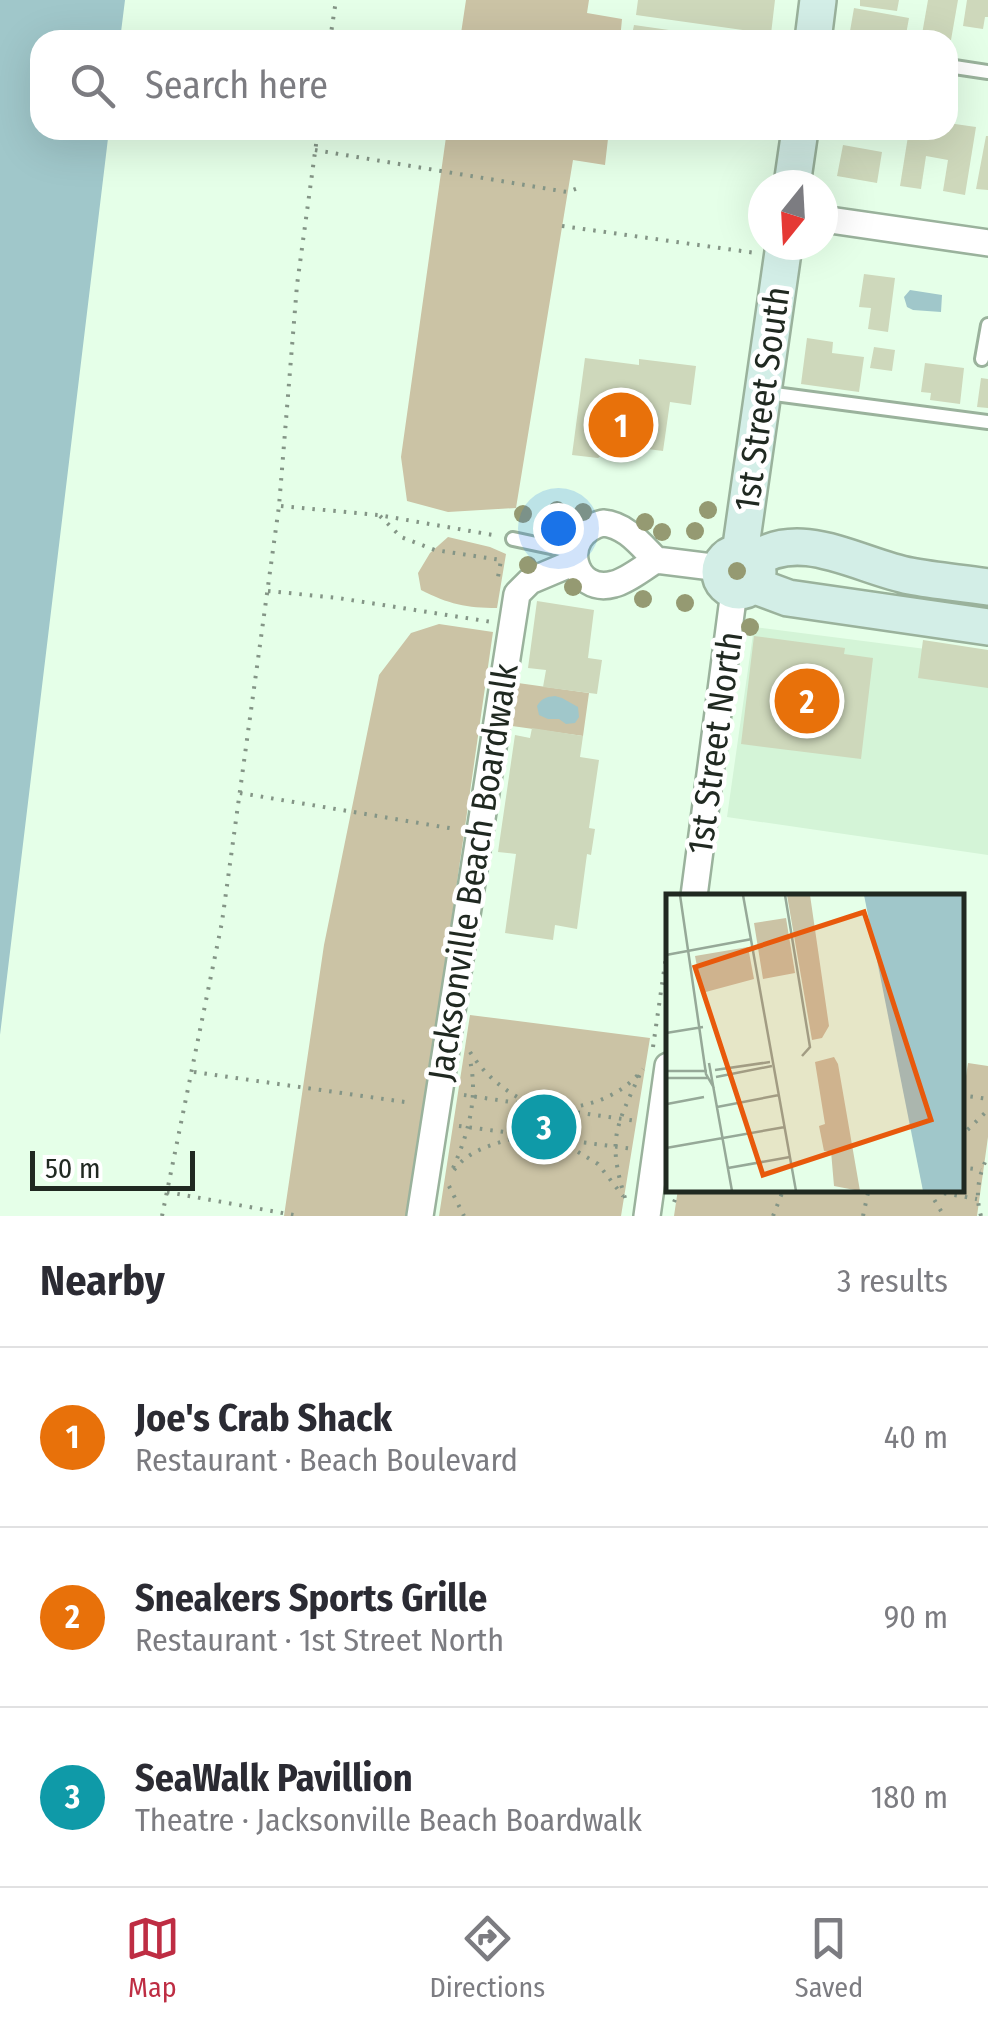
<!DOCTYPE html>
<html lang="en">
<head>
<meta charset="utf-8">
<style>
  :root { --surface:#fff; --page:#f2f2f3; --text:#2b2b33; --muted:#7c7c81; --line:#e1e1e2; --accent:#be2d43 }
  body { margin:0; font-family:"Fira Sans Condensed",sans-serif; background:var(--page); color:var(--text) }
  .compass { position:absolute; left:748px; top:170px; width:90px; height:90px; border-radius:50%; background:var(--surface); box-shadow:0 10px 40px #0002; rotate:198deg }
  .scale { position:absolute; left:30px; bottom:25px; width:165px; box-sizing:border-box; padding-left:10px; border:5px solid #202921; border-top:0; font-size:28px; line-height:35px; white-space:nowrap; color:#202921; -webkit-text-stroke:8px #fff; paint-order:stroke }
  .you { position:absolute; left:558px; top:528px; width:35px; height:35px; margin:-25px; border:8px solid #fff; border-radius:50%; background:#1a73e8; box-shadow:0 0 0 15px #1a73e833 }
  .badge { display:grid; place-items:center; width:65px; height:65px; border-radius:50%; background:var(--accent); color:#fff; font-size:32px; font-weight:700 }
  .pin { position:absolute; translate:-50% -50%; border:5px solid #fff; box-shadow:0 2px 10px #0006 }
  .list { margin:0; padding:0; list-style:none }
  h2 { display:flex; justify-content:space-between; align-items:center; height:130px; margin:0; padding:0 40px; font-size:42px }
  h2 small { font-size:32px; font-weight:400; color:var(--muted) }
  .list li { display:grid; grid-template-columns:65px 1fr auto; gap:30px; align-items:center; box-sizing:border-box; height:180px; padding:0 40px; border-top:2px solid var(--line) }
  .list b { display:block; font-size:38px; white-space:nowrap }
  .list p { margin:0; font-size:32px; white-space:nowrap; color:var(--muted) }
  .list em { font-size:32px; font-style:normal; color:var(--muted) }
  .icon { flex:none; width:55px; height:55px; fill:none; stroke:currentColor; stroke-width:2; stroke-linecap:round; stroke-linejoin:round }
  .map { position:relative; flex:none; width:988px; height:1216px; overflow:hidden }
  .search { position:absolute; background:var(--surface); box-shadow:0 10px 40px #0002; left:30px; right:30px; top:30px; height:110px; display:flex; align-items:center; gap:25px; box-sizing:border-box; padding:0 35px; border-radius:30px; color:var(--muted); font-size:38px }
  .sheet { height:670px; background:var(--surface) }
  nav { display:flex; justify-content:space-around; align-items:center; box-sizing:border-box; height:140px; border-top:2px solid var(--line); background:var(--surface); font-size:28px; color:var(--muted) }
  nav a { display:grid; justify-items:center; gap:5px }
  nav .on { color:var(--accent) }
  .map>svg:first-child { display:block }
  .built { fill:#d4f4d7 }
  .green { fill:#cbc3a5 }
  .water { fill:#a0c7ca }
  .building { fill:#ced8bb }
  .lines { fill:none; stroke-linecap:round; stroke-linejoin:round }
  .lane-casing { stroke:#9ab29c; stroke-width:18 }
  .street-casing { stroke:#9ab29c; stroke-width:30 }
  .secondary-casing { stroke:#9ab29c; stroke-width:40 }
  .path { stroke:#849586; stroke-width:4; stroke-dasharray:2.5 8; stroke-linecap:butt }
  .lane { stroke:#fff; stroke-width:12 }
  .street { stroke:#fff; stroke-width:25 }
  .secondary { stroke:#d3eee7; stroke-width:35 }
  .tree { fill:#959a72 }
  .labels { text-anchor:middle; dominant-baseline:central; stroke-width:9; stroke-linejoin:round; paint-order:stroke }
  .street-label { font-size:35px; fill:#202921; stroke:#fff }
  .inset-road { fill:none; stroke:#96a998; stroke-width:2.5 }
  .view { fill:#e8590c; fill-opacity:0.15; stroke:#e8590c; stroke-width:5 }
  .inset-edge { fill:none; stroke:#202921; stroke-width:5 }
</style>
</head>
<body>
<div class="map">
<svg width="988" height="1216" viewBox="0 0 988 1216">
  <rect width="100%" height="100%" fill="#e5ffe8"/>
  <path class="built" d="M754,627L988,657V855L727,817Z"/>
  <path class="green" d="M466,0H589L587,13L622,19L620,40H460Z
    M447,130H609L605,165L573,160L516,508L448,512L407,501L401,457Z
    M448,537L490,547L506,554L497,608C467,608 448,604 421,590L418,573L430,553Z
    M439,624L493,632L409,1216H284L324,945L379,675L411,633Z
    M518,683L589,693L583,736L512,726Z
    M470,1015L650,1038L621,1216H439Z
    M968,1063L988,1066V1137L977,1216H674L678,1189L960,1188L961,1089H964Z"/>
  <path class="water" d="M0,0H125L120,40H40V130H109L0,1035Z
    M910,290L942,295L941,312L913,310L907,307L904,297Z
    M555,696L562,698L578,707L579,717L575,723L566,724L559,719H548L539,715L537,706C542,698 546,697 555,696Z"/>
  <path class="building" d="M638,0H775L771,34L636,15Z
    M860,0H899L897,11L860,6Z
    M928,0H958L951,40H921Z
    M967,0H988V17H985L983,29L963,26Z
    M854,8L909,18L905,40H851L849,37Z
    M634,25L704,35L703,40H631Z
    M948,123L976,127L965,195L943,191L948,160L926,156L921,189L900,186L909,130H948Z
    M986,136H988V190L976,189Z
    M843,145L882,152L877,183L837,176Z
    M864,274L895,278L888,332L868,329L871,308L859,307Z
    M807,338L833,342L832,353L864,357L859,392L801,384Z
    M874,347L895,350L892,371L870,368Z
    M585,358L639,365V359L696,366L691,405L670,402L663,451L625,446L624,456L605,453L598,458L572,455Z
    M925,363L964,368L960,404L930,400L931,393L921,392Z
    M981,378L988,379V408L977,407Z
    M537,601L594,610L588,658L602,660L597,694L543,687L546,670L528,668Z
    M754,636L845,648L844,654L873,658L861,759L741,744Z
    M923,640L988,650V688L918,678Z
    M532,728L583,736L580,757L599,760L589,828L595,829L591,855L587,854L577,929L555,925L553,940L505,933L516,854L498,852L515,735L530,738Z"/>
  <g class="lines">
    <g class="lane-casing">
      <path id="lane" d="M948,66L988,72
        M982,359L988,325
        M767,393L988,422
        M513,539L574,552"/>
    </g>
    <g class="street-casing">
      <path id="street" d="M823,219L988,243
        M603,523C626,525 640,544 656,560C644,567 627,581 614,584C573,596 556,535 603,523Z
        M656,560L720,568
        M694,896L734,591
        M420,1216L517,594L530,581L575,562
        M647,1216L668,1066"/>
    </g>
    <g class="secondary-casing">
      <path id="secondary" d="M813,40L818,0
        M792,185L800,130
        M740,553L784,245
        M720 572a19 19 0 1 1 38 0a19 19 0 1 1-38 0Z
        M753,561C800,526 861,567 910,576C936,581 962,583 988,587
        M753,585L788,598L988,627"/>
    </g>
    <path class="path" d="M330,40L336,0
      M315,150L567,192L581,187
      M562,226L756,253
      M281,506L378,515L499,536
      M380,516L401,537L435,550L501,560L498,577
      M268,591L338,598L492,622
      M240,793L455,829
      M653,1047L668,943
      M470,1052C486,1077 507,1093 534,1106
      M194,1072L412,1103
      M464,1095L558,1109
      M960,1095L988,1099
      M560,1109C594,1105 621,1096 643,1069
      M567,1111L637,1121
      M459,1126L633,1149
      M960,1137L988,1110
      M560,1141L598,1164L623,1196
      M960,1167L981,1170
      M453,1168C469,1132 479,1095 469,1056
      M454,1170C471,1147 500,1143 525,1135
      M449,1186L464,1216
      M913,1188L977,1199
      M929,1191L944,1216
      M167,1192L299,1216
      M625,1198C607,1139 616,1127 640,1074
      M674,1202L680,1188
      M162,1216L222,922L279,506L297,285L318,130
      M773,1216L784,1188
      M863,1216L869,1188
      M981,1216C975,1196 978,1175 988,1156"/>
    <use href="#lane" class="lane"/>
    <use href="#street" class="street"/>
    <use href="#secondary" class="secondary"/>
  </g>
  <g class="tree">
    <circle cx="557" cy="510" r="9"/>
    <circle cx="708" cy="510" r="9"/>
    <circle cx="583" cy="512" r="9"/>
    <circle cx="523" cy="514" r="9"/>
    <circle cx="645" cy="522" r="9"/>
    <circle cx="695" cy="531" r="9"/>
    <circle cx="662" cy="532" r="9"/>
    <circle cx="528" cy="565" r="9"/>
    <circle cx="737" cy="571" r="9"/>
    <circle cx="573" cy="587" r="9"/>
    <circle cx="643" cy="599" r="9"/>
    <circle cx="685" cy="603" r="9"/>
    <circle cx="750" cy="627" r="9"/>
  </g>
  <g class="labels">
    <g class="street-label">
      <text transform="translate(762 399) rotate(-82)">1st Street South</text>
      <text transform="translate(715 743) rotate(-82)">1st Street North</text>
      <text transform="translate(473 872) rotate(-81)">Jacksonville Beach Boardwalk</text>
    </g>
  </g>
  <g transform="translate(666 894)">
    <rect width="298" height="298" fill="#e5ffe8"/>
    <path d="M121,1H144L163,132L156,144L146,146ZM120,24L129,79L97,85L88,29ZM82,53L88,85L36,99L29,62ZM168,163L172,170L194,297L168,292L165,257H158L153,232L159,230L149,168Z" fill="#cbc3a5"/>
    <path d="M198,1H297V297H257Z" fill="#a0c7ca"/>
    <path class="inset-road" d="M14,1L40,180L48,194M77,1L130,297M119,1L144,153L136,162M0,61L86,45M0,139L37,133M43,169L66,297M49,176L104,168M0,177H41M50,183L106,172M0,184H42M1,210L38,203M51,213L113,201M0,254L119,233M62,274L124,263"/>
    <path class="view" d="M198,18L265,226L97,281L29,73Z"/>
    <rect width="298" height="298" class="inset-edge"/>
  </g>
</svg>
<svg class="compass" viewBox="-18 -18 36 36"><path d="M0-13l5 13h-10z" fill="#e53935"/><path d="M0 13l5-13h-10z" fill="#7c7c81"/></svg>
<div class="scale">50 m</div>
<div class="you"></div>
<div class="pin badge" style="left:621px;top:425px;background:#e8710a">1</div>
<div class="pin badge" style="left:807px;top:701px;background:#e8710a">2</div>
<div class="pin badge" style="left:544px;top:1127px;background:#0f9aa8">3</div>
<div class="search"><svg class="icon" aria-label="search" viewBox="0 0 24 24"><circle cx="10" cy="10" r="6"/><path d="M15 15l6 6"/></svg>Search here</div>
</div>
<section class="sheet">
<h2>Nearby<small>3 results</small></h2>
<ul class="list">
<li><span class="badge" style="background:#e8710a">1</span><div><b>Joe's Crab Shack</b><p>Restaurant · Beach Boulevard</p></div><em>40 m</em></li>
<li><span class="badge" style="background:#e8710a">2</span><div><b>Sneakers Sports Grille</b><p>Restaurant · 1st Street North</p></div><em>90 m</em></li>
<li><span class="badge" style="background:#0f9aa8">3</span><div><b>SeaWalk Pavillion</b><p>Theatre · Jacksonville Beach Boardwalk</p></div><em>180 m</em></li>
</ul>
</section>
<nav>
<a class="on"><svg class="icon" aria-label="map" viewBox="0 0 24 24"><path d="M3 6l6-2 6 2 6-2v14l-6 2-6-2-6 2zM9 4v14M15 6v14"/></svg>Map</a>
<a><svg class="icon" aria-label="directions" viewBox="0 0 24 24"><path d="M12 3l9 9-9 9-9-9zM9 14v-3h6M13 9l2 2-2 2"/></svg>Directions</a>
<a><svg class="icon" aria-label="saved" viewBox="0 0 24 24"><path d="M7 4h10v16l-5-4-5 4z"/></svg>Saved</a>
</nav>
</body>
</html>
